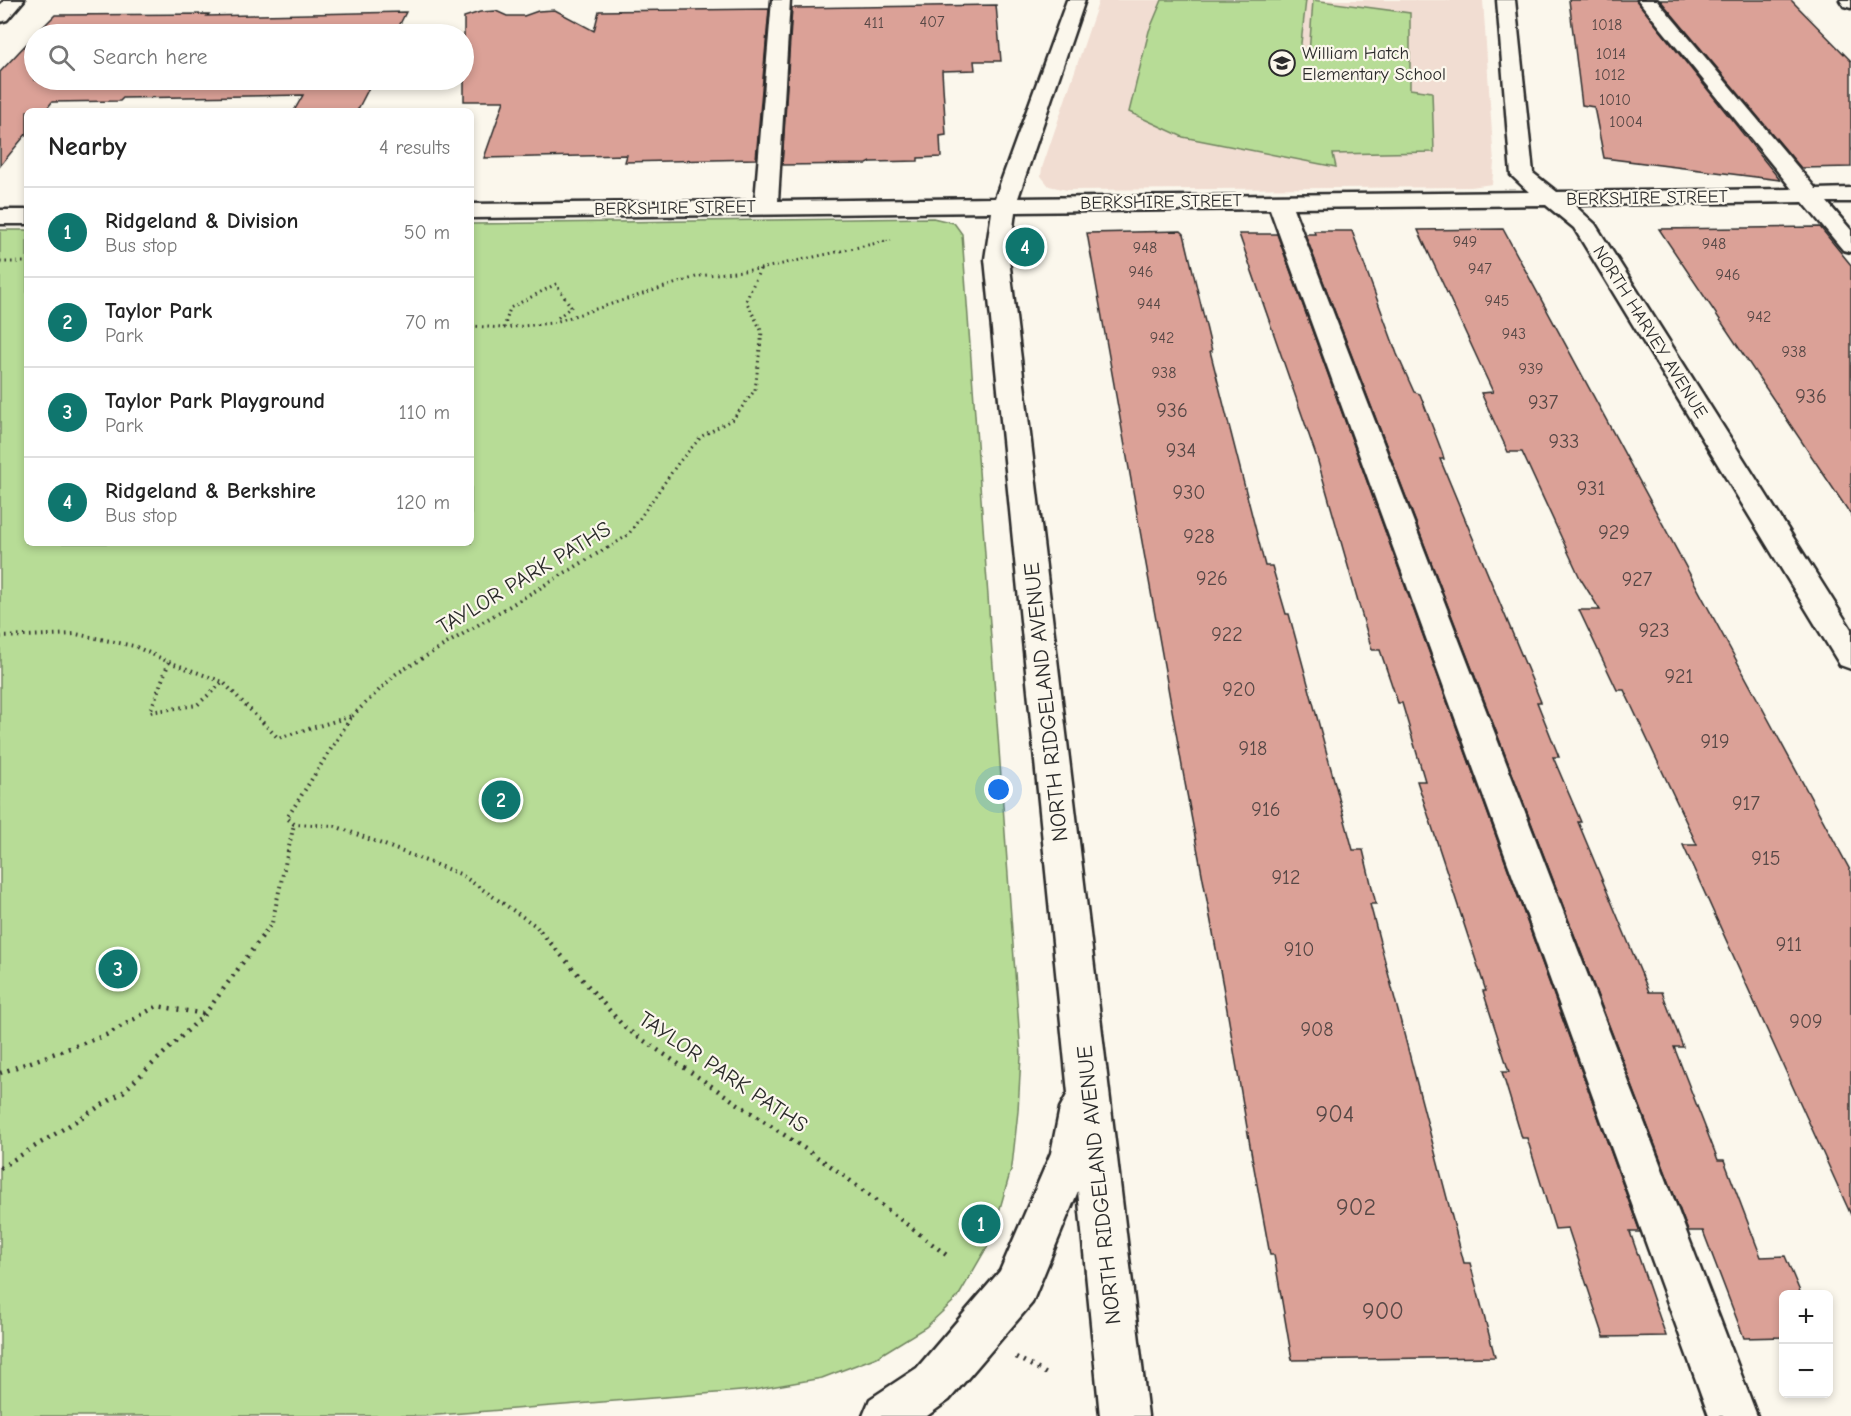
<!DOCTYPE html>
<html lang="en">
<head>
<meta charset="utf-8">
<style>
  :root { --surface:#fff; --page:#f2f2f2; --text:#222; --muted:#767676; --line:#e0e0e0; --accent:#0f766e }
  body { margin:0; font-family:"Comic Neue",sans-serif; background:var(--page); color:var(--text) }
  .controls { position:absolute; right:18px; bottom:18px; display:grid; overflow:hidden; border-radius:9px; box-shadow:0 3px 9px #0003 }
  .controls button { width:54px; height:54px; display:grid; place-items:center; padding:0; border:0; border-bottom:2px solid var(--line); background:var(--surface); color:var(--text); font:30px sans-serif }
  .you { position:absolute; left:999px; top:790px; width:21px; height:21px; margin:-15px; border:4px solid #fff; border-radius:50%; background:#1a73e8; box-shadow:0 0 0 9px #1a73e833 }
  .badge { display:grid; place-items:center; width:39px; height:39px; border-radius:50%; background:var(--accent); color:#fff; font-size:20px; font-weight:700 }
  .pin { position:absolute; translate:-50% -50%; border:3px solid #fff; box-shadow:0 2px 6px #0006 }
  .list { margin:0; padding:0; list-style:none }
  h2 { display:flex; justify-content:space-between; align-items:center; height:78px; margin:0; padding:0 24px; font-size:26px }
  h2 small { font-size:20px; font-weight:400; color:var(--muted) }
  .list li { display:grid; grid-template-columns:39px 1fr auto; gap:18px; align-items:center; box-sizing:border-box; height:90px; padding:0 24px; border-top:2px solid var(--line) }
  .list b { display:block; font-size:22px; white-space:nowrap }
  .list p { margin:0; font-size:20px; white-space:nowrap; color:var(--muted) }
  .list em { font-size:20px; font-style:normal; color:var(--muted) }
  .icon { flex:none; width:33px; height:33px; fill:none; stroke:currentColor; stroke-width:2; stroke-linecap:round; stroke-linejoin:round }
  .map { position:relative; flex:none; width:1851px; height:1416px; overflow:hidden }
  .search { position:absolute; background:var(--surface); box-shadow:0 3px 9px #0003; left:24px; top:24px; width:450px; height:66px; display:flex; align-items:center; gap:15px; box-sizing:border-box; padding:0 21px; border-radius:33px; color:var(--muted); font-size:22px }
  .panel { position:absolute; background:var(--surface); box-shadow:0 3px 9px #0003; left:24px; top:108px; width:450px; height:438px; border-radius:9px }
  .map>svg:first-child { display:block }
  .built { fill:#f1ddd2 }
  .green { fill:#b7dc96; stroke:#718460; stroke-width:1.5 }
  .building { fill:#dba197; stroke:#2b2b2b; stroke-width:1.5 }
  .lines { fill:none; stroke-linecap:round; stroke-linejoin:round }
  .minor-casing { stroke:#2b2b2b; stroke-width:5 }
  .path-far3 { stroke:#2b2b2b; stroke-width:2; stroke-dasharray:1 3; stroke-linecap:butt }
  .path-far2 { stroke:#2b2b2b; stroke-width:3; stroke-dasharray:1.5 4; stroke-linecap:butt }
  .path-far1 { stroke:#2b2b2b; stroke-width:4; stroke-dasharray:1.5 4.5; stroke-linecap:butt }
  .path { stroke:#2b2b2b; stroke-width:4.5; stroke-dasharray:2 6; stroke-linecap:butt }
  .minor { fill:#fbf7ec; fill-rule:evenodd }
  .labels { text-anchor:middle; dominant-baseline:central; stroke-width:4.5; stroke-linejoin:round; paint-order:stroke }
  .far-number-label { font-size:16px; fill:#574846 }
  .far-poi-label { font-size:18px; fill:#2b2b2b; stroke:#fbf7ec; text-anchor:start }
  .far-street-label { font-size:18px; fill:#2b2b2b; stroke:#fbf7ec }
  .number-label { font-size:20px; fill:#574846 }
  .street-label { font-size:22px; fill:#2b2b2b; stroke:#fbf7ec }
  .near-number-label { font-size:24px; fill:#574846 }
</style>
</head>
<body>
<div class="map">
<svg width="1851" height="1416" viewBox="0 0 1851 1416">
  <rect width="100%" height="100%" fill="#fbf7ec"/>
  <filter id="ink" filterUnits="userSpaceOnUse"><feTurbulence type="fractalNoise" baseFrequency=".0167" numOctaves="2"/><feDisplacementMap in="SourceGraphic" scale="12" xChannelSelector="R" yChannelSelector="G"/><feConvolveMatrix kernelMatrix="1 2 1 2 8 2 1 2 1" color-interpolation-filters="sRGB"/></filter>
  <g filter="url(#ink)">
    <path class="built" d="M1099,0H1483L1494,163L1492,184L1471,187L1067,190L1049,186L1041,176L1042,168Z"/>
    <path class="green" d="M1162,0H1306L1300,52L1309,54L1313,0L1410,13V89L1432,92L1434,152L1333,154L1336,167L1183,137L1129,112L1149,31Z
      M933,218L954,223L962,234L1021,1056L1018,1111L1012,1166L991,1240L958,1297L926,1327L877,1357L822,1378L754,1390L425,1416H0V230H27V543H471V224Z"/>
    <path class="building" d="M1569,0H1636L1780,180L1604,158L1594,107L1582,105Z
      M1660,0H1791L1851,61V167L1801,168Z
      M996,5L1001,61H974L975,70L942,71L946,135L940,136L941,157L918,158V161L871,162L867,164L782,165L792,8Z
      M769,9L756,159L625,162L627,155L484,158L504,101H464V17L480,12L496,11L507,16H524L538,11L555,10L594,31L599,11Z
      M406,12L395,34H36L55,15L209,14L207,16Z
      M34,36V80H373L357,111H294L303,95L123,98L120,101L52,102L45,111H27V133L0,166V72Z
      M1820,227L1851,265V515L1659,229Z
      M1503,229L1851,872V1215L1683,845H1697L1624,690H1617L1579,610H1600L1580,578L1522,452H1508L1481,393L1493,392L1418,230Z
      M1181,231L1184,234L1212,351H1210L1265,566H1272L1286,614H1289L1353,850H1363L1376,904H1370L1464,1263H1470L1495,1357L1292,1360L1274,1255H1270L1252,1157L1223,986L1185,783L1087,233Z
      M1314,231H1352L1397,354L1414,392L1420,394L1442,452L1444,459H1440L1541,702H1537L1559,757H1553L1581,822H1578L1649,992H1662L1683,1047H1674L1718,1160H1724L1761,1257L1785,1256L1801,1294H1784V1337L1744,1338L1703,1231H1688L1305,234H1315Z
      M1239,234H1277L1640,1232H1630L1666,1336L1604,1337L1568,1228L1555,1229L1527,1138H1522L1502,1072H1509L1483,991H1486L1417,781H1425L1402,703H1398L1380,650H1372L1317,458Z"/>
    <g class="lines">
      <g class="minor-casing">
        <path id="minor" d="M5,0H24L7,20L0,22V5Z
          M772,0H790L778,201L995,198L1067,0H1085L1018,198L1529,192L1511,175L1497,0H1515L1533,173L1557,192L1792,189L1638,0H1657L1816,189L1851,188V202H1827L1851,230V252L1843,250L1803,202L1574,205L1595,224L1851,629V669L1840,665L1574,228L1546,205L1293,208L1757,1416H1709L1270,209L1015,212L1009,259L1148,1416H1100L1078,1191L1032,1303L949,1400L927,1416H863L870,1399L917,1368L1000,1271L1051,1153L1060,1108L1068,1093L985,259L992,212L471,218V204L755,201Z
          M1840,0H1851V8L1844,6Z
          M0,210H27V224H0Z"/>
      </g>
      <path class="path-far3" d="M879,243L891,240"/>
      <path class="path-far2" d="M0,262H27
        M760,269L886,241
        M471,326L504,328L552,323L699,276L760,269L746,301L762,332L755,390L733,419L702,436L679,462L628,535L608,548
        M504,328L510,308L556,284L571,307L555,320"/>
      <path class="path-far1" d="M0,637L76,634L134,646L169,662L150,712L197,705L223,682
        M169,662L223,682L278,738L352,716L287,818L294,824L335,826L460,874L536,926L541,932
        M352,716L396,674L610,546
        M265,932L272,923L294,824"/>
      <path class="path" d="M540,931L625,1028L835,1169L949,1257
        M0,1073L106,1035L157,1006L205,1014
        M0,1168L123,1092L205,1014L266,931
        M1016,1357L1047,1374"/>
      <use href="#minor" class="minor"/>
    </g>
  </g>
  <defs>
    <g id="school-ring" transform="scale(1.35)"><circle r="9.5" fill="#fbf7ec" stroke="#2b2b2b" stroke-width="1.5"/><path d="M0-5L7-2L0 1L-7-2ZM-4 1L0 2.5L4 1V4Q0 6-4 4Z" fill="#2b2b2b"/></g>
  </defs>
  <g fill-rule="evenodd">
    <use href="#school-ring" x="1282" y="63"/>
  </g>
  <g class="labels">
    <g class="far-number-label">
      <text x="932" y="22">407</text>
      <text x="874" y="23">411</text>
      <text x="1607" y="25">1018</text>
      <text x="1611" y="54">1014</text>
      <text x="1610" y="75">1012</text>
      <text x="1615" y="100">1010</text>
      <text x="1626" y="122">1004</text>
      <text x="1465" y="242">949</text>
      <text x="1714" y="244">948</text>
      <text x="1145" y="248">948</text>
      <text x="1480" y="269">947</text>
      <text x="1141" y="272">946</text>
      <text x="1728" y="275">946</text>
      <text x="1497" y="301">945</text>
      <text x="1149" y="304">944</text>
      <text x="1759" y="317">942</text>
      <text x="1514" y="334">943</text>
      <text x="1162" y="338">942</text>
      <text x="1794" y="352">938</text>
      <text x="1531" y="369">939</text>
      <text x="1164" y="373">938</text>
    </g>
    <g class="far-poi-label">
      <text x="1302" y="53">William Hatch<tspan x="1302" dy="21">Elementary School</tspan></text>
    </g>
    <g class="far-street-label">
      <text transform="translate(1647 198) rotate(-1)">BERKSHIRE STREET</text>
      <text transform="translate(1161 202) rotate(-1)">BERKSHIRE STREET</text>
      <text transform="translate(675 208) rotate(-1)">BERKSHIRE STREET</text>
      <text transform="translate(1650 332) rotate(58)">NORTH HARVEY AVENUE</text>
    </g>
    <g class="number-label">
      <text x="1811" y="396">936</text>
      <text x="1543" y="402">937</text>
      <text x="1172" y="410">936</text>
      <text x="1564" y="441">933</text>
      <text x="1181" y="450">934</text>
      <text x="1591" y="488">931</text>
      <text x="1189" y="492">930</text>
      <text x="1614" y="532">929</text>
      <text x="1199" y="536">928</text>
      <text x="1212" y="578">926</text>
      <text x="1637" y="579">927</text>
      <text x="1654" y="630">923</text>
      <text x="1227" y="634">922</text>
      <text x="1679" y="676">921</text>
      <text x="1239" y="689">920</text>
      <text x="1715" y="741">919</text>
      <text x="1253" y="748">918</text>
      <text x="1746" y="803">917</text>
      <text x="1266" y="809">916</text>
      <text x="1766" y="858">915</text>
      <text x="1286" y="877">912</text>
      <text x="1789" y="944">911</text>
      <text x="1299" y="949">910</text>
      <text x="1806" y="1021">909</text>
      <text x="1317" y="1029">908</text>
    </g>
    <g class="street-label">
      <text transform="translate(524 578) rotate(-31)">TAYLOR PARK PATHS</text>
      <text transform="translate(1046 702) rotate(-96)">NORTH RIDGELAND AVENUE</text>
      <text transform="translate(723 1072) rotate(34)">TAYLOR PARK PATHS</text>
      <text transform="translate(1099 1185) rotate(-96)">NORTH RIDGELAND AVENUE</text>
    </g>
    <g class="near-number-label">
      <text x="1335" y="1114">904</text>
      <text x="1356" y="1207">902</text>
      <text x="1383" y="1311">900</text>
    </g>
  </g>
</svg>
<div class="controls">
<button>+</button>
<button>−</button>
</div>
<div class="you"></div>
<div class="pin badge" style="left:981px;top:1224px">1</div>
<div class="pin badge" style="left:501px;top:800px">2</div>
<div class="pin badge" style="left:118px;top:969px">3</div>
<div class="pin badge" style="left:1025px;top:247px">4</div>
<div class="search"><svg class="icon" aria-label="search" viewBox="0 0 24 24"><circle cx="10" cy="10" r="6"/><path d="M15 15l6 6"/></svg>Search here</div>
<section class="panel">
<h2>Nearby<small>4 results</small></h2>
<ul class="list">
<li><span class="badge">1</span><div><b>Ridgeland &amp; Division</b><p>Bus stop</p></div><em>50 m</em></li>
<li><span class="badge">2</span><div><b>Taylor Park</b><p>Park</p></div><em>70 m</em></li>
<li><span class="badge">3</span><div><b>Taylor Park Playground</b><p>Park</p></div><em>110 m</em></li>
<li><span class="badge">4</span><div><b>Ridgeland &amp; Berkshire</b><p>Bus stop</p></div><em>120 m</em></li>
</ul>
</section>
</div>
</body>
</html>
